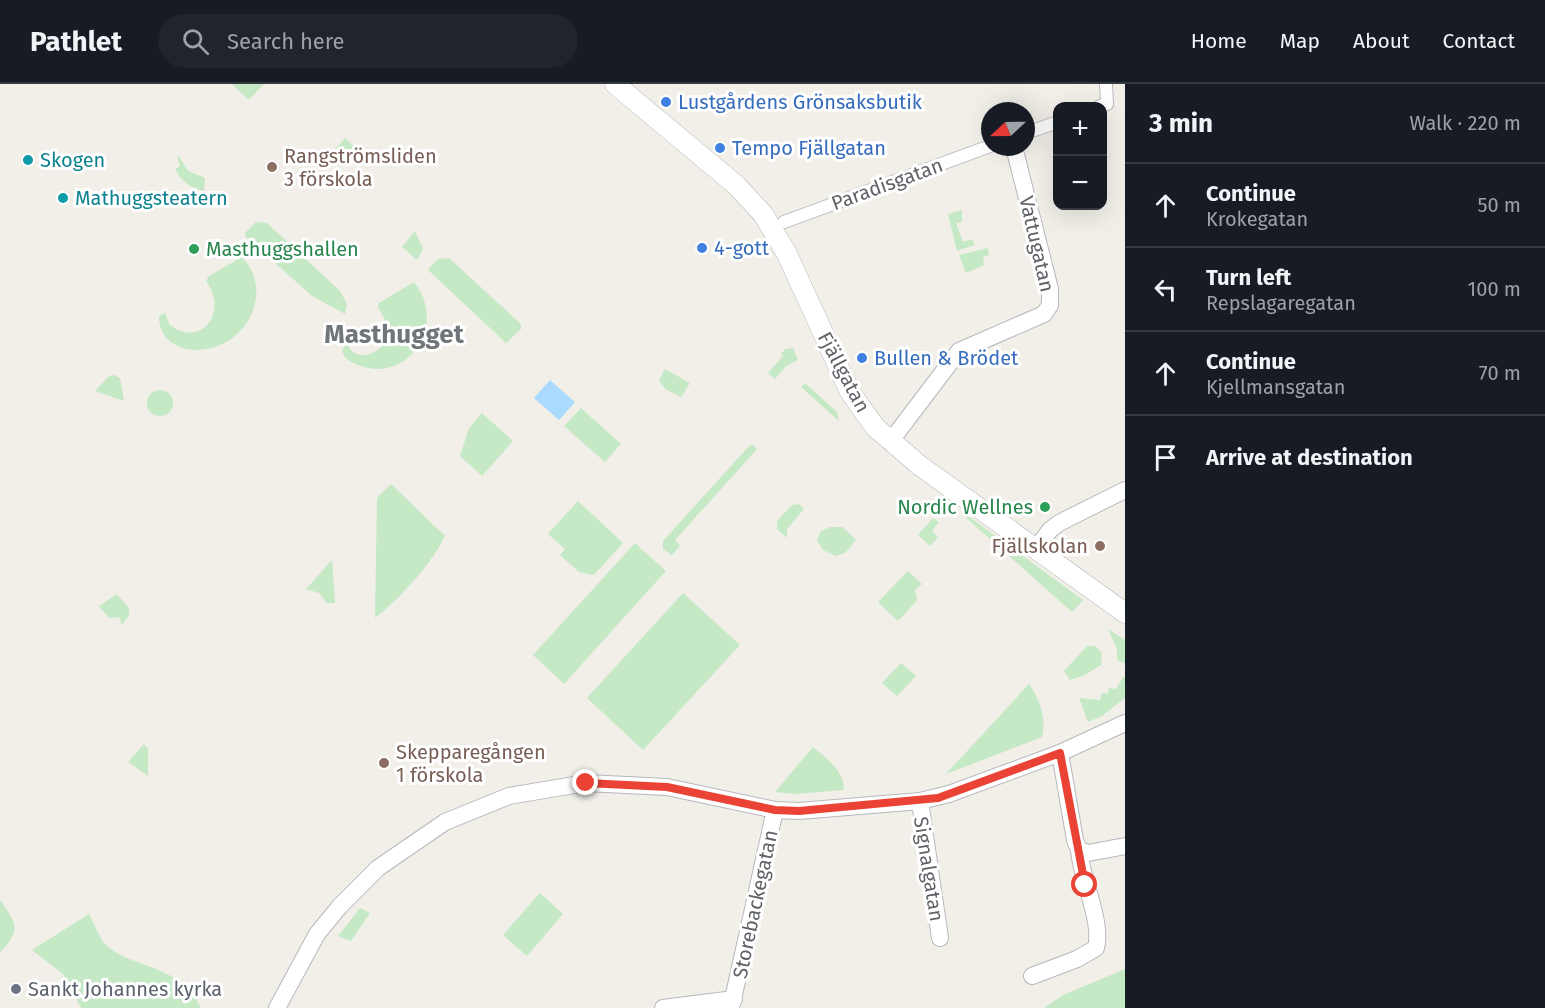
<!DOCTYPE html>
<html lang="en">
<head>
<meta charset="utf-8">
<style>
  :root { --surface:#171b24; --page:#20242c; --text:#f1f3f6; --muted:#9ea1a6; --line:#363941 }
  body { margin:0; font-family:"Fira Sans",sans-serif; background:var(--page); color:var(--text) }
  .controls { position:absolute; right:18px; top:18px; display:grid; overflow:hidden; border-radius:12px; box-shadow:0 6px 24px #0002 }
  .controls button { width:54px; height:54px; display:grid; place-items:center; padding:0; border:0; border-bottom:2px solid var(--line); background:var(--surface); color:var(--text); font:30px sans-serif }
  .compass { position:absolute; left:981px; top:18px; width:54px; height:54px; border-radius:50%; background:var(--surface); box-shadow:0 6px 24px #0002; rotate:248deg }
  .stop { position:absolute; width:18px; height:18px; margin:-14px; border:4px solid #ea4335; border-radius:50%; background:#fff }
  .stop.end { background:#ea4335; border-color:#fff; box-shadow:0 2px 6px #0008 }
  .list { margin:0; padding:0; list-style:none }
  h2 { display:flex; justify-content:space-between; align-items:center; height:78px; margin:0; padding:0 24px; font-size:26px }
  h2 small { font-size:20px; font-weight:400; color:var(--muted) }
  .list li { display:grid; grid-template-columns:39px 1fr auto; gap:18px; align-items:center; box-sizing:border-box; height:84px; padding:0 24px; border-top:2px solid var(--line) }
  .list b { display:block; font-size:22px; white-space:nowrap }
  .list p { margin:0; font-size:20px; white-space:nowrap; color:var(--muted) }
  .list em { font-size:20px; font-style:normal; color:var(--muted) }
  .icon { flex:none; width:33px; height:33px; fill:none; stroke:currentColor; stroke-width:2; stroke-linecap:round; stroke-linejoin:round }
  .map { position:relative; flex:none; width:1125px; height:924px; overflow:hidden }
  header { display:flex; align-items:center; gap:36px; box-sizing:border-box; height:84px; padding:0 30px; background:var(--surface); border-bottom:2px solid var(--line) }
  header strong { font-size:28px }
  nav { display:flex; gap:33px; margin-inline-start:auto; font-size:21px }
  .search { width:420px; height:54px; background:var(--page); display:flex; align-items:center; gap:15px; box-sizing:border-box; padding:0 21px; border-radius:33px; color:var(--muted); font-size:22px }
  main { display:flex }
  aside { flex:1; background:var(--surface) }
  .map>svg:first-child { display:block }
  .green { fill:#c5e8c5 }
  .water { fill:#aadaff }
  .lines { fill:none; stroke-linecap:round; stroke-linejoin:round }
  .pedestrian-casing { stroke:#b5b8bc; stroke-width:14 }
  .minor-casing { stroke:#b5b8bc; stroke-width:18 }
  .tertiary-casing { stroke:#b5b8bc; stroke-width:21 }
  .pedestrian { stroke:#fff; stroke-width:12 }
  .minor { stroke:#fff; stroke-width:16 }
  .tertiary { stroke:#fff; stroke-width:20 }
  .route { stroke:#ea4335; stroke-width:8 }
  .shop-dot { fill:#3f7fe0; stroke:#fff; stroke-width:2 }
  .culture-dot { fill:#0f9aa8; stroke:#fff; stroke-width:2 }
  .education-dot { fill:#8d6e63; stroke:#fff; stroke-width:2 }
  .leisure-dot { fill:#2e9e5b; stroke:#fff; stroke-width:2 }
  .worship-dot { fill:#6b7280; stroke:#fff; stroke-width:2 }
  .labels { text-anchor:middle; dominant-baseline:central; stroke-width:6; stroke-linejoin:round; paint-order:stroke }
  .shop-label { font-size:20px; fill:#366cbe; stroke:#fff; text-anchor:start }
  .education-label { font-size:20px; fill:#785e54; stroke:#fff; text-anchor:start }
  .culture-label { font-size:20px; fill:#0d838f; stroke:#fff; text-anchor:start }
  .street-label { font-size:20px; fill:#5f6368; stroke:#fff }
  .leisure-label { font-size:20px; fill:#27864d; stroke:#fff; text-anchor:start }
  .worship-label { font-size:20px; fill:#5b616d; stroke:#fff; text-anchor:start }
  .district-label { font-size:26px; font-weight:bold; fill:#70757a; stroke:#fff }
</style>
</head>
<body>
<header>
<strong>Pathlet</strong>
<div class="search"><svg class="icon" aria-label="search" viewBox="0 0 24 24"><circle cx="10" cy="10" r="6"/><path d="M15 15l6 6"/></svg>Search here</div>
<nav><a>Home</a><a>Map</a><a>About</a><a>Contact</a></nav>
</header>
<main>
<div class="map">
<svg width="1125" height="924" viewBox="0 0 1125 924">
  <rect width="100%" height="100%" fill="#f1efe8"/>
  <path class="green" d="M232,0H264L249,16Z
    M345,54L365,73L342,77L327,74Z
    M179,72L188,87L205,94L204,107C191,104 181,97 175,85L180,82L177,73Z
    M962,126V138L956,139L963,158L972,155L975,161L957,167L948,130Z
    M256,138L267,139L340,207L347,220L345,230L312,212L246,153L245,149Z
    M415,147L423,165L417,176L402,163Z
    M988,164L989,171L983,173L984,181L966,189L959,171Z
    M242,173C254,186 259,202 255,219C242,277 159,281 159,232L165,229L170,241C202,265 229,227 206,197L209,192Z
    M449,174L521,240V245L506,259L428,186L438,175Z
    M414,198C448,240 409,301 358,281C350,278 343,274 342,266L346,260C349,263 352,268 356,270C369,275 388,263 388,249C389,238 382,232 378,223L379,219Z
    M793,264L798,276L786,282L775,295L768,289L783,272L781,270L785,265Z
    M665,285L690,299L681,313L665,305L659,296Z
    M109,292L114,291L120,294L124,317L95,307Z
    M805,299L837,328L839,337L801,303Z
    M147 319a13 13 0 1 1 26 0a13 13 0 1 1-26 0Z
    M581,324L621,360L605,378L564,342Z
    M482,329L513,357L482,392L460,372L469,344Z
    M751,360L757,365L675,456L680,462L672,471L663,465V457Z
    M391,400L445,452C432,480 398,516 375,534L377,414Z
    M578,417L623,459L594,491L579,488L560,471L565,465L548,450Z
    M799,420L804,425L787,445V454L777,445V437L792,421Z
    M964,429L1083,516L1072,528L962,430Z
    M933,434L939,438L932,447L938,453L930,462L918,451Z
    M830,443H842L856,456L845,469L836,472L823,466L817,456L821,447Z
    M635,459L666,487L564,600L533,571Z
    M332,476L335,519H327L319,509L306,505Z
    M908,487L922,500L915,506L917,516L898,537L878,518Z
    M683,509L740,561L643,666L587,614Z
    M117,510L129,524V532L122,541L119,533L109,534L99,522Z
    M1108,545L1125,556V579L1117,576V565Z
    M1087,562H1095L1102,569L1101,581L1083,592L1070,596L1064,587Z
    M901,579L916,592L897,612L882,599Z
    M1123,593H1125V614L1102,632L1088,638L1079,614L1100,616L1102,609L1108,610L1109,604L1116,605Z
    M1029,600C1039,613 1047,636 1042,653L946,690Z
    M144,660L148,665V692L128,678Z
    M813,663C827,675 844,686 844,706L795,710L775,708Z
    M540,809L563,830L527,872L503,851Z
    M0,816C15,838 23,845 0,868Z
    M360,824L370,829L351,857L338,852Z
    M89,830C93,838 97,848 102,856C123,885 180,877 201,924H81L63,890L32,866Z
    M1125,885V924H1044L1063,911Z"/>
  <path class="water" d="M550,296L575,318L559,336L534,314Z"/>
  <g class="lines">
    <g class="pedestrian-casing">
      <path id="pedestrian" d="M1100,22L1107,20L1106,0
        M1026,49L1058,38
        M784,138L990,62"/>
    </g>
    <g class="minor-casing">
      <path id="minor" d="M890,358L959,267L1044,230L1050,221V205L1014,63
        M1037,463L1050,446L1059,439L1125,406
        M1060,669L1075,756L1079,766L1088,769L1125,762
        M920,717L940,854
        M1032,892L1077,875L1096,864C1103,837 1081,795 1079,766
        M277,924L317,850L340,822L378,784L445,738L509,712L586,699L667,703L775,726L799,727L920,717L949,710L1060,669L1125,639
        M663,924L734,915
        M731,924L775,726"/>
    </g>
    <g class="tertiary-casing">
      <path id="tertiary" d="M615,0L736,101L763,130L787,170L850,308L875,343L919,381L1125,529"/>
    </g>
    <use href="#pedestrian" class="pedestrian"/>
    <use href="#minor" class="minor"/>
    <use href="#tertiary" class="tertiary"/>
  </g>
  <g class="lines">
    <path class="route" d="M586,699L667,703L775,726L799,727L938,714L1060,669L1085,801"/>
  </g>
  <g class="shop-dot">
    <circle cx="666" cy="18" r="6"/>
    <circle cx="720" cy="64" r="6"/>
    <circle cx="702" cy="164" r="6"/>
    <circle cx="862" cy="274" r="6"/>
  </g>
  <g class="culture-dot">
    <circle cx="28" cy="76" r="6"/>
    <circle cx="63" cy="114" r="6"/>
  </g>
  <g class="education-dot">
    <circle cx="272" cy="83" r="6"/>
    <circle cx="1100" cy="462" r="6"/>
    <circle cx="384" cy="679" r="6"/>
  </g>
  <g class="leisure-dot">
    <circle cx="194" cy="165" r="6"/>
    <circle cx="1045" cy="423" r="6"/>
  </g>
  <circle class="worship-dot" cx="16" cy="905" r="6"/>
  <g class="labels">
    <g class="shop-label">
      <text x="678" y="18">Lustgårdens Grönsaksbutik</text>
      <text x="732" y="64">Tempo Fjällgatan</text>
      <text x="714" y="164">4-gott</text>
      <text x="874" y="274">Bullen &amp; Brödet</text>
    </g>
    <g class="education-label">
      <text x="284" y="72">Rangströmsliden<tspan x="284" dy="23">3 förskola</tspan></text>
      <text x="1088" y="462" text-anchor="end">Fjällskolan</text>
      <text x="396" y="668">Skepparegången<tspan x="396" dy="23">1 förskola</tspan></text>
    </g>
    <g class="culture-label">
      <text x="40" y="76">Skogen</text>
      <text x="75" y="114">Mathuggsteatern</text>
    </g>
    <g class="street-label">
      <text transform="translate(887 100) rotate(-20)">Paradisgatan</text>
      <text transform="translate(1037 160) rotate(77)">Vattugatan</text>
      <text transform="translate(844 288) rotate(62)">Fjällgatan</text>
      <text transform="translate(929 785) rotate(81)">Signalgatan</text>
      <text transform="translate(755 820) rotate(-78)">Storebackegatan</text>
    </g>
    <g class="leisure-label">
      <text x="206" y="165">Masthuggshallen</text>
      <text x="1033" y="423" text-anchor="end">Nordic Wellnes</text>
    </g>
    <g class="worship-label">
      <text x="28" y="905">Sankt Johannes kyrka</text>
    </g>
    <g class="district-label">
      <text x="394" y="250">Masthugget</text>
    </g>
  </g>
</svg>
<div class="controls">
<button>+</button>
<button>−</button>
</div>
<svg class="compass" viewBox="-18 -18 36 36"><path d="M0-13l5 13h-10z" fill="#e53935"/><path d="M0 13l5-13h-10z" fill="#9ea1a6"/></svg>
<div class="stop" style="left:1085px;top:801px"></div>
<div class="stop end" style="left:586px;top:699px"></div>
</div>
<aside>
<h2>3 min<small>Walk · 220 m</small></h2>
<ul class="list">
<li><svg class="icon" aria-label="ahead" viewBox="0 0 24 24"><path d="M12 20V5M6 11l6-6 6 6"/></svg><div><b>Continue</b><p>Krokegatan</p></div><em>50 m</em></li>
<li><svg class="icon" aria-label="left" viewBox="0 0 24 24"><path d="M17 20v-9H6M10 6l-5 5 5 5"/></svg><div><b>Turn left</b><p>Repslagaregatan</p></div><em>100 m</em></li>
<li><svg class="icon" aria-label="ahead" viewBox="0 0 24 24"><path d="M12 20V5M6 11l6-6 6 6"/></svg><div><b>Continue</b><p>Kjellmansgatan</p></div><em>70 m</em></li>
<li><svg class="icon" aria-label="arrive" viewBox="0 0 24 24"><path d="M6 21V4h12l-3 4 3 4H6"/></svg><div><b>Arrive at destination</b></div></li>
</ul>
</aside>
</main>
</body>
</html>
